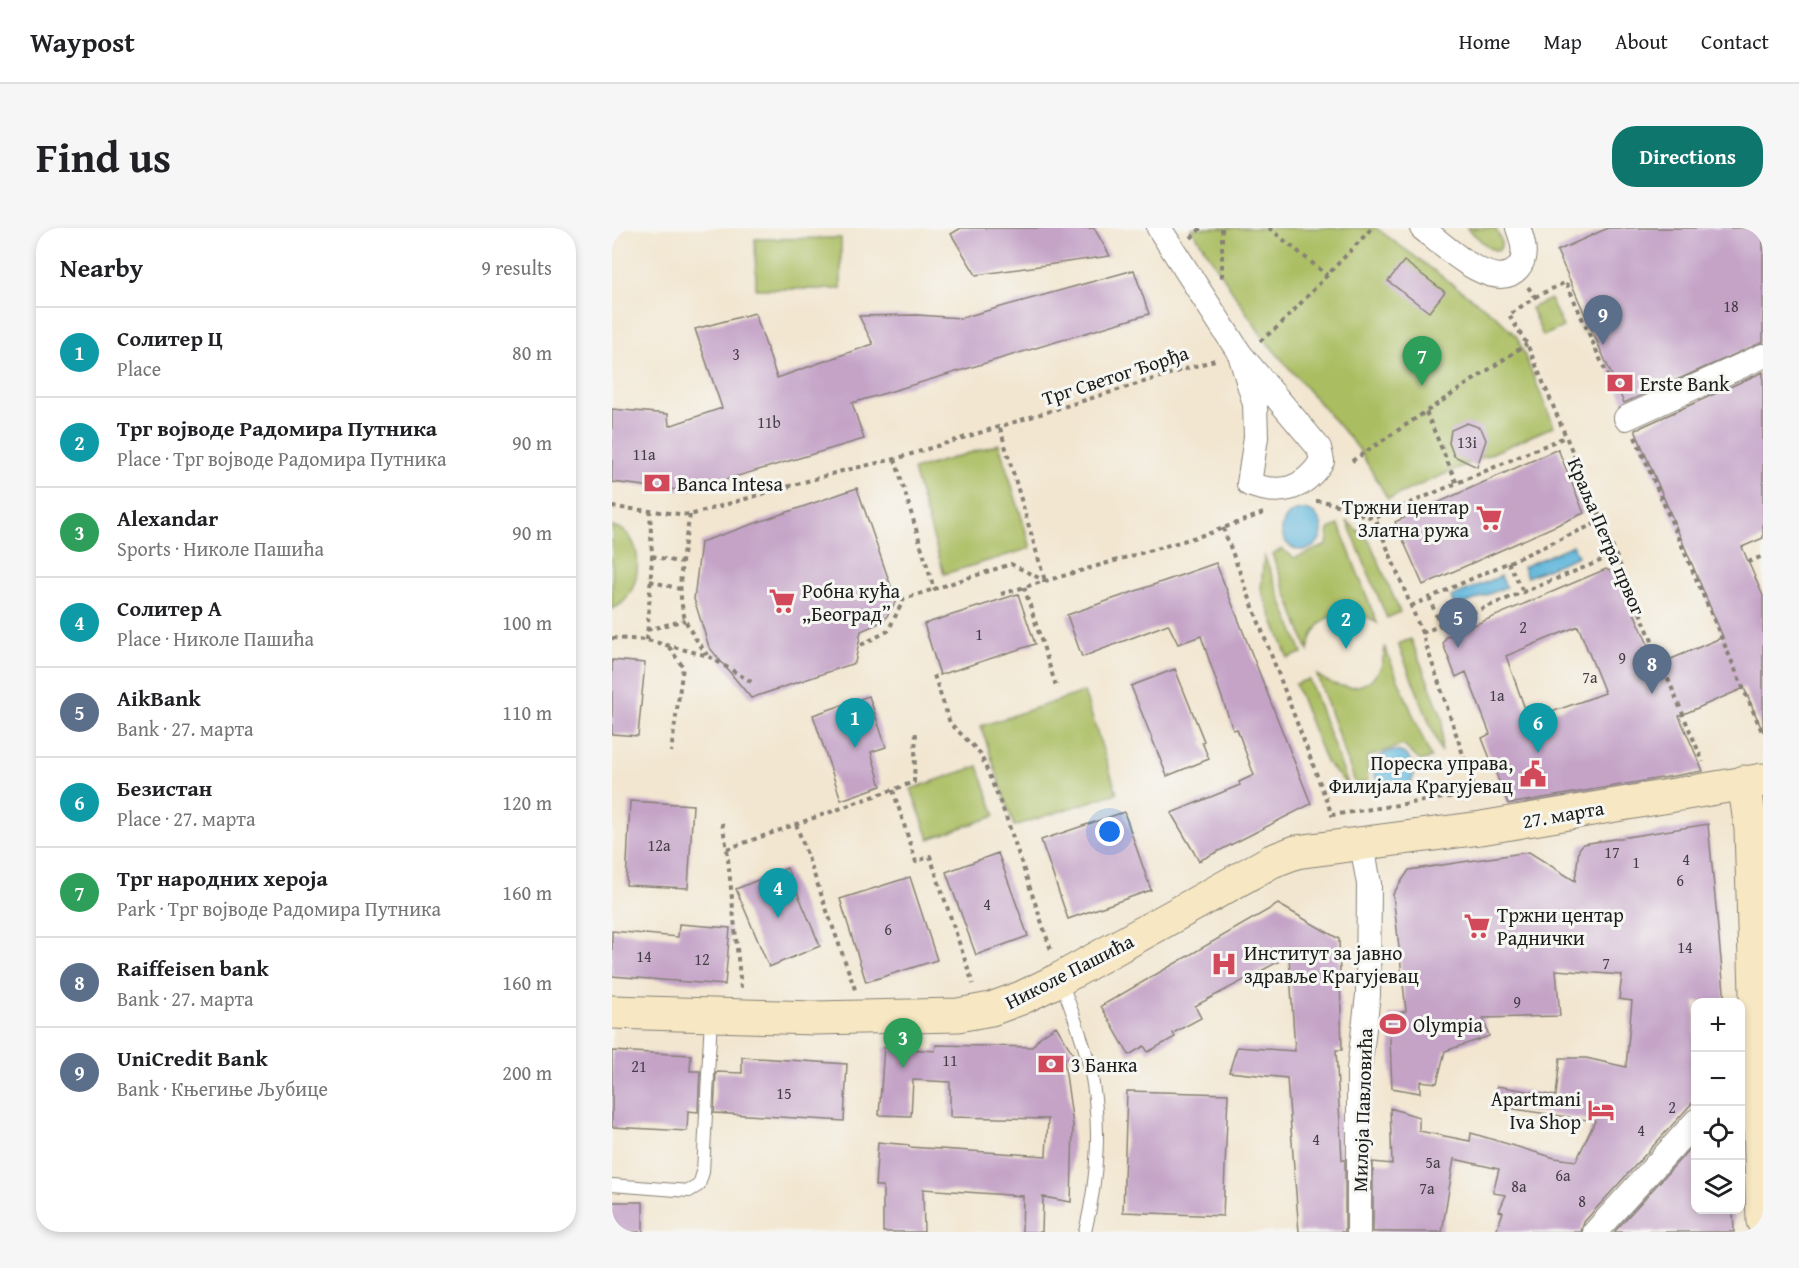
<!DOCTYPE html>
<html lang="en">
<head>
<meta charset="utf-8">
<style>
  :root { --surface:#fff; --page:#f6f6f6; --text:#202124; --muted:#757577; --line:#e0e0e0; --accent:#0f766e }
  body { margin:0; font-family:"Gentium Book Plus",serif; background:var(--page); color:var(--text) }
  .controls { position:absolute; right:18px; bottom:18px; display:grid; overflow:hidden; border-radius:12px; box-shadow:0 3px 9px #0003 }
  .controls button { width:54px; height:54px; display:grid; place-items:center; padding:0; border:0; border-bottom:2px solid var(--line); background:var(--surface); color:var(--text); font:30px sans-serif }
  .you { position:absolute; left:498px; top:604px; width:21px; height:21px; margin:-15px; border:4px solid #fff; border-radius:50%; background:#1a73e8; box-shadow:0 0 0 9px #1a73e833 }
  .badge { display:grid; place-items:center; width:39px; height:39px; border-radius:50%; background:var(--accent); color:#fff; font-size:20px; font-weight:700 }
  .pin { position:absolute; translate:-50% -50px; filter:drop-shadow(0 2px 3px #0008) }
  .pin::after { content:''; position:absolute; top:32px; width:21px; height:18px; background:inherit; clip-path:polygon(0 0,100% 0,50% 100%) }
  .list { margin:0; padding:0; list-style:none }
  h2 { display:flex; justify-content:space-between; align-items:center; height:78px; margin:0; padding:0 24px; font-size:26px }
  h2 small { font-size:20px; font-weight:400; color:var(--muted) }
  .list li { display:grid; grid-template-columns:39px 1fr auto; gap:18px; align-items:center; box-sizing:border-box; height:90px; padding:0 24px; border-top:2px solid var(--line) }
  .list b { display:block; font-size:22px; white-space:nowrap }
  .list p { margin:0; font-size:20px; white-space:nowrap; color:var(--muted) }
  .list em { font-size:20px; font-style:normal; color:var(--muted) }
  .icon { flex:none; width:33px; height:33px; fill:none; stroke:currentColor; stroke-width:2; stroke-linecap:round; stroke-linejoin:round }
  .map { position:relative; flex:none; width:1151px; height:1004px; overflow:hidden; border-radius:24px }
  header { display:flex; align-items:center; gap:36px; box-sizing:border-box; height:84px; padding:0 30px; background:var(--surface); border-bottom:2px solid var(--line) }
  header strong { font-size:28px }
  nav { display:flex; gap:33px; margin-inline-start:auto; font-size:21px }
  .intro { display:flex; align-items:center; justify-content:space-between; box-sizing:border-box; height:144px; padding:0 36px }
  h1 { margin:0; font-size:42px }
  .button { padding:15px 27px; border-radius:24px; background:var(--accent); color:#fff; font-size:21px; font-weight:700 }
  main { display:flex; gap:36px; padding:0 36px }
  aside { flex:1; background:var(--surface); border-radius:24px; box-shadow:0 3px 9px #0003 }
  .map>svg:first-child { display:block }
  .green { fill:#aabd61; stroke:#636c3e; stroke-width:1.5 }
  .water { fill:#5eb6db; stroke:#3d697c; stroke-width:1.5 }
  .building { fill:#c4a3c7; fill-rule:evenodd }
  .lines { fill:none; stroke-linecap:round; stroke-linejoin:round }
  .lane-casing { stroke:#878176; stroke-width:14 }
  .street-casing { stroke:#878176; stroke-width:26 }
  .secondary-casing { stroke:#878176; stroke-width:35 }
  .path { stroke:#878176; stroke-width:4; stroke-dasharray:4.5 4.5; stroke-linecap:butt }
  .lane { stroke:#fff; stroke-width:12 }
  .street { stroke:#fff; stroke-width:24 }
  .secondary { stroke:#f7e8c3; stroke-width:33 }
  .labels { text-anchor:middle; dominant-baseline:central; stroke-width:6; stroke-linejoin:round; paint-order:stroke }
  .number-label { font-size:16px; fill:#463e47 }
  .street-label { font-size:20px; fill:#1c1c1c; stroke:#f6f6f2 }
  .poi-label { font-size:20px; fill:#1c1c1c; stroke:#f6f6f2; text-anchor:start }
</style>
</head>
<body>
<header>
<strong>Waypost</strong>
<nav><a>Home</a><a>Map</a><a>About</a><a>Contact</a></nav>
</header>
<div class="intro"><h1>Find us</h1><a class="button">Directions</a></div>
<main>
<aside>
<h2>Nearby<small>9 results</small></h2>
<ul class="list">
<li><span class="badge" style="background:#0f9aa8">1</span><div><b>Солитер Ц</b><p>Place</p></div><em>80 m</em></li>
<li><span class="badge" style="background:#0f9aa8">2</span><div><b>Трг војводе Радомира Путника</b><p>Place · Трг војводе Радомира Путника</p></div><em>90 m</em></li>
<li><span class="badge" style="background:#2e9e5b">3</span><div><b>Alexandar</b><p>Sports · Николе Пашића</p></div><em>90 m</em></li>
<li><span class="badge" style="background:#0f9aa8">4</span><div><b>Солитер А</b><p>Place · Николе Пашића</p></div><em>100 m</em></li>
<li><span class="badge" style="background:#5c6f8a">5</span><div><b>AikBank</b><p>Bank · 27. марта</p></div><em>110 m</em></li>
<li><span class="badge" style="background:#0f9aa8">6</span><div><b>Безистан</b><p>Place · 27. марта</p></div><em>120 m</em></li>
<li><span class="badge" style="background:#2e9e5b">7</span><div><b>Трг народних хероја</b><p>Park · Трг војводе Радомира Путника</p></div><em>160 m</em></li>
<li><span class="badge" style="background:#5c6f8a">8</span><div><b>Raiffeisen bank</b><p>Bank · 27. марта</p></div><em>160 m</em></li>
<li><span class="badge" style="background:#5c6f8a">9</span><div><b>UniCredit Bank</b><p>Bank · Књегиње Љубице</p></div><em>200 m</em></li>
</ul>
</aside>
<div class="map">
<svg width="1151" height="1004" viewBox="0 0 1151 1004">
  <rect width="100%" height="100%" fill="#f6f6f2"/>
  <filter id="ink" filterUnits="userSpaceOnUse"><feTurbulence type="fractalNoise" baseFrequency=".0167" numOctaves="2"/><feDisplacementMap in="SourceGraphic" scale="12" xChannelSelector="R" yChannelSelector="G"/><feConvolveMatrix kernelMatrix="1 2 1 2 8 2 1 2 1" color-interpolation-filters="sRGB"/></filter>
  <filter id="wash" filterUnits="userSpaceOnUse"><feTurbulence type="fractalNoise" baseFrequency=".008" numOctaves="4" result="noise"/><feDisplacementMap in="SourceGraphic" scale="24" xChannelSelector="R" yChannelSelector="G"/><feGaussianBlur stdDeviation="1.35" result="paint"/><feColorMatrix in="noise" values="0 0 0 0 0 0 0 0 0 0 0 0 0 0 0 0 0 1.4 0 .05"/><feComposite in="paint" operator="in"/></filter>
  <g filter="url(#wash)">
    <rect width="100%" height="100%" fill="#f2e6d0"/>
    <path class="green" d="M579,0H764L884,88L905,109L942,198L776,271L746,220L652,111Z
      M855,0H883C887,7 893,16 886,23L877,20Z
      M229,10V61H144L143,11Z
      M938,71L951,99L931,108L919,80Z
      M387,216L419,320L332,346L301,242Z
      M735,293L758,314L788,384L775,390Z
      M727,297L765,395C760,392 754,387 748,386C720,378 700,397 696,423L660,326L670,321L683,330L715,317L717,301Z
      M0,298C37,304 31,371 0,381Z
      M652,327L690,425L676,430L649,362Z
      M799,411L831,491L829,524L786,416Z
      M773,420L819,530L808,533L791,517L755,529L756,553L744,557L705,447C726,462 754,466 769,439C771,433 772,425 773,420Z
      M697,451L737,559L714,534L683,456Z
      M472,464L505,565L402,598L369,498Z
      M366,538L383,588L317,611L299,561Z"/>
    <path class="water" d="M670 302a20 20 0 1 1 40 0a20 20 0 1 1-40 0Z
      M961,317L966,328L915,349L911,339Z
      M889,348L894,359L843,380L839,369Z
      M762 543a20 20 0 1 1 40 0a20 20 0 1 1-40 0Z"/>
    <g id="blocks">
      <path class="building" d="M349,0H482L498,28L364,47L339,6Z
        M996,0H1151V114L1012,175L945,23Z
        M792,33L833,64L817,84L776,53Z
        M522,42L537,86L240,175L252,211L75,263L0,254V181L56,186L57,198L110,180L83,101L143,85L165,150L261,116L247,88L305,87L349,90Z
        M1151,144V310L1130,319L1151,368V504L1132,460L1067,488L1091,543L896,576L870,510L878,506L854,444L844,449L831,416L834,409L994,341L1005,346L1045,437L1111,409L1023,202ZM966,398L993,465L917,492L894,428Z
        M855,195L869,200L874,212L865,239L842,228L837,215L839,202Z
        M946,221L972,285L811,357L783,294Z
        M245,260L284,373L272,393L249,403L243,435L139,470L97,419L82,371L89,314Z
        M604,335L699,576L587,633L559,585L628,557L627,554L642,547L625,501L621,502L589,408L566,416L556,396L470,429L455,387Z
        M406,366L423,416L328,447L312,396Z
        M0,432L33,435L26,508L0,506Z
        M563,441L592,513L590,514L597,531L555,548L519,458Z
        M257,468L274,519L259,524L269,558L229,572L201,487Z
        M18,573L81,577L76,660L14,657Z
        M512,584L539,662L456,691L429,612Z
        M1096,596L1113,774H1083V872L972,994L969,1004H884L891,984L887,983L894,967L881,965L887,941L842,931L830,1004H761V934L780,936L778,880L807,889V903L858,913L859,905L943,930L964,933L983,893L882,878L885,858L944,868L948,830H974L1014,839L1020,773L1007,771L1010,747L944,742L948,788L871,790L877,808L833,823L825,855L808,853V865L780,860L777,788L794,783L781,666L797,642L917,624L963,653L967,621L971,616Z
        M386,625L416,708L364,727L334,644Z
        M175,640L208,718L157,739L124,661Z
        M298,649L325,732L254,754L228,671Z
        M666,676L727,711L730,822H724L730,932H733V1004H687L675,850L617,844L625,819L683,823L677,728L583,778L589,790L561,805L563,809L536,824L532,818L517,827L489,778Z
        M67,696L118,700L113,757L0,748V703L66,709Z
        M444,798L461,826L452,832L461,897L459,974L431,969L430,1004H410L411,968L311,961L312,1004H271V958H263L266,914L297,917V919L434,928L436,891L338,889V854L301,852L299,888L267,887L272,819L323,823L324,817L420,819L428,809Z
        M0,823L79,827L78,843H88L86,884L76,883L75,903L0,899Z
        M130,829L235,836L232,893L102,885L104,844L130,845Z
        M515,863L616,866L611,988L511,984Z
        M1083,915V981H1121L1122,1004H1002Z
        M0,974H31V1004H0Z"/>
    </g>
  </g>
  <g filter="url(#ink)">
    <use href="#blocks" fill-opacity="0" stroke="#878176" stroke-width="1.5"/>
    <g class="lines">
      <g class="lane-casing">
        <path id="lane" d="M449,753C459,781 470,808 477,836C490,890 486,951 473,1004
          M0,957L77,963L87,957L91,944L99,789"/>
      </g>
      <g class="street-casing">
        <path id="street" d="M547,0L628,126L707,220L710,233C691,262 669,268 637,256L644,209L643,176L628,126
          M810,0C830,16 882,67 906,40C916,29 911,13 906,0
          M1014,190L1151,128
          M747,1004V842L756,767L757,656L750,616
          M983,1004L1084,893"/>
      </g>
      <g class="secondary-casing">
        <path id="secondary" d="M1132,554L1139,601L1151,993
          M0,784L202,790L346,787L379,781L409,770L448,751L660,633L684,624L869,600L1151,552"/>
      </g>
      <path class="path" d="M610,0V53
        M657,0L715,47
        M579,10L589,0
        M916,59L923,69L897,87L915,116L1091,534
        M923,69L954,54L1005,169
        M648,113L668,97L760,0
        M814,184L845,256
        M388,200L433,353
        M1023,209L1151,506
        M283,231L322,361L399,336L433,353
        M740,233L915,116
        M704,273C725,273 743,287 763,290L953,209
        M0,279L78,287L230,243L283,231L606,131
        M78,287C72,321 63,357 73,391C77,403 88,416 95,427
        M611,300L720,587L864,565L810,405L763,290
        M40,328L70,335
        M896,334L911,364
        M1136,334L1151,328
        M38,353L68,361
        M412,359L444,458
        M389,366L598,305L654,284
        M817,369L828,397
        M799,378L989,293
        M35,402L73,392
        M810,405L1003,327
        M0,410L35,412L96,428L143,456
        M35,412L40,328L38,283
        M249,417L276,403L292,371L322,361
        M57,419L71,439L59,524
        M322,447L338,495L368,525L393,586L440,725
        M281,562L304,634L318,628L361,756
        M110,595L115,621L129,760
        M184,596L244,764
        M115,621L302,554L304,504"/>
      <use href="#lane" class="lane"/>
      <use href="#street" class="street"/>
      <use href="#secondary" class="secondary"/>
    </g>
  </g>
  <defs>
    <g id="bank-bare" transform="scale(2.07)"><path d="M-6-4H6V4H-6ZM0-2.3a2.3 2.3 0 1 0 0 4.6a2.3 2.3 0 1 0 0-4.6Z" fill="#d1495b" stroke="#f6f6f2" stroke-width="2.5" paint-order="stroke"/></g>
    <g id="supermarket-bare" transform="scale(2.07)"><path d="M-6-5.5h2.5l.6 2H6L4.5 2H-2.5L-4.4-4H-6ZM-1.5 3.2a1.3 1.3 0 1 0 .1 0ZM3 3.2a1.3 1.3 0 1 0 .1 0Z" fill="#d1495b" stroke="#f6f6f2" stroke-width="2.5" paint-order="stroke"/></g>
    <g id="civic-bare" transform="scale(2.07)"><path d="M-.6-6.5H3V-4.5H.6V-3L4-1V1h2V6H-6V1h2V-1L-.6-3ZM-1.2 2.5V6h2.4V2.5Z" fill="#d1495b" stroke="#f6f6f2" stroke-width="2.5" paint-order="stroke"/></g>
    <g id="hospital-bare" transform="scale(2.07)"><path d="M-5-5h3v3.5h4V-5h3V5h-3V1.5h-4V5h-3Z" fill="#d1495b" stroke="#f6f6f2" stroke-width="2.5" paint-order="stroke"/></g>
    <g id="stadium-bare" transform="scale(2.07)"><path d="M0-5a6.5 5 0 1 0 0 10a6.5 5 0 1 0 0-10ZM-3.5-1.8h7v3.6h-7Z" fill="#d1495b" stroke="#f6f6f2" stroke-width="2.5" paint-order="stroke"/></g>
    <g id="hotel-bare" transform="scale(2.07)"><path d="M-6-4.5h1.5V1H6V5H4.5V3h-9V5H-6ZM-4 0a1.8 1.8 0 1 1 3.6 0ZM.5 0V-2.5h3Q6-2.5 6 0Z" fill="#d1495b" stroke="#f6f6f2" stroke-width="2.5" paint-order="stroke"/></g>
  </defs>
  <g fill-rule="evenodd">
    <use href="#bank-bare" x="1008" y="155"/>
    <use href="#bank-bare" x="45" y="255"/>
    <use href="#supermarket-bare" x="877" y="290"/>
    <use href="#supermarket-bare" x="170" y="373"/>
    <use href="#civic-bare" x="921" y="546"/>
    <use href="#supermarket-bare" x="865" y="698"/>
    <use href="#hospital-bare" x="612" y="736"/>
    <use href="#stadium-bare" x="781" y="796"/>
    <use href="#bank-bare" x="439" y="836"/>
    <use href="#hotel-bare" x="989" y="882"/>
  </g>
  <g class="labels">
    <g class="number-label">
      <text x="1119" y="78">18</text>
      <text x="124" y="126">3</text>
      <text x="157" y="194">11b</text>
      <text x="855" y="214">13i</text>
      <text x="32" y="226">11a</text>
      <text x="911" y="399">2</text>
      <text x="367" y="406">1</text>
      <text x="1010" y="430">9</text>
      <text x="978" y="449">7a</text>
      <text x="885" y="467">1a</text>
      <text x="47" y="617">12a</text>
      <text x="1000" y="624">17</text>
      <text x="1074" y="631">4</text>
      <text x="1024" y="634">1</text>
      <text x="1068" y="652">6</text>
      <text x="375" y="676">4</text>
      <text x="276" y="701">6</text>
      <text x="1073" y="719">14</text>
      <text x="32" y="728">14</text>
      <text x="90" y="731">12</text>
      <text x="994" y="735">7</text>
      <text x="905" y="774">9</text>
      <text x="338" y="832">11</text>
      <text x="27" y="838">21</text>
      <text x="172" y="865">15</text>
      <text x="1060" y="879">2</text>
      <text x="1029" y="902">4</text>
      <text x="704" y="911">4</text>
      <text x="821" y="934">5a</text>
      <text x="951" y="947">6a</text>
      <text x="907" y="958">8a</text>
      <text x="815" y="960">7a</text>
      <text x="970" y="973">8</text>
    </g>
    <g class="street-label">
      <text transform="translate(503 147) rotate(-18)">Трг Светог Ђорђа</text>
      <text transform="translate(995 308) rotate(67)">Краља Петра првог</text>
      <text transform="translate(951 586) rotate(-10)">27. марта</text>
      <text transform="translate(457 743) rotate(-27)">Николе Пашића</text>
      <text transform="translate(750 882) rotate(-88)">Милоја Павловића</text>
    </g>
    <g class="poi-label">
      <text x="1028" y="155">Erste Bank</text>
      <text x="65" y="255">Banca Intesa</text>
      <text x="857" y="278" text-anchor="end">Тржни центар<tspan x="857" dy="23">Златна ружа</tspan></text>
      <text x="190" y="362">Робна кућа<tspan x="190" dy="23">„Београд”</tspan></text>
      <text x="901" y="534" text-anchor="end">Пореска управа,<tspan x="901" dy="23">Филијала Крагујевац</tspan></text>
      <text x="885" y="686">Тржни центар<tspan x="885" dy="23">Раднички</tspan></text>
      <text x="632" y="724">Институт за јавно<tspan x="632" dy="23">здравље Крагујевац</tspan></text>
      <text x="801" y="796">Olympia</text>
      <text x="459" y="836">3 Банка</text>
      <text x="969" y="870" text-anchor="end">Apartmani<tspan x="969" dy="23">Iva Shop</tspan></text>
    </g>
  </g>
</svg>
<div class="controls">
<button>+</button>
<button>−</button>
<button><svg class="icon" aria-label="locate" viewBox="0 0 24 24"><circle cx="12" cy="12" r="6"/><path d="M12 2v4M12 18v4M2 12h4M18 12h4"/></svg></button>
<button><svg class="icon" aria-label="layers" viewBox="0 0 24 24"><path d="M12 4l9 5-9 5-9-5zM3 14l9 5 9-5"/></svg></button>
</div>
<div class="you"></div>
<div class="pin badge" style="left:243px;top:520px;background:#0f9aa8">1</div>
<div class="pin badge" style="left:734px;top:421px;background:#0f9aa8">2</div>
<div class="pin badge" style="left:291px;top:840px;background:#2e9e5b">3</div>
<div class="pin badge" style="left:166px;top:690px;background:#0f9aa8">4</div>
<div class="pin badge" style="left:846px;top:420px;background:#5c6f8a">5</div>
<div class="pin badge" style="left:926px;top:525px;background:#0f9aa8">6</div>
<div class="pin badge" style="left:810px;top:158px;background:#2e9e5b">7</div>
<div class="pin badge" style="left:1040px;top:466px;background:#5c6f8a">8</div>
<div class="pin badge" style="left:991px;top:117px;background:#5c6f8a">9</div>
</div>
</main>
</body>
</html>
